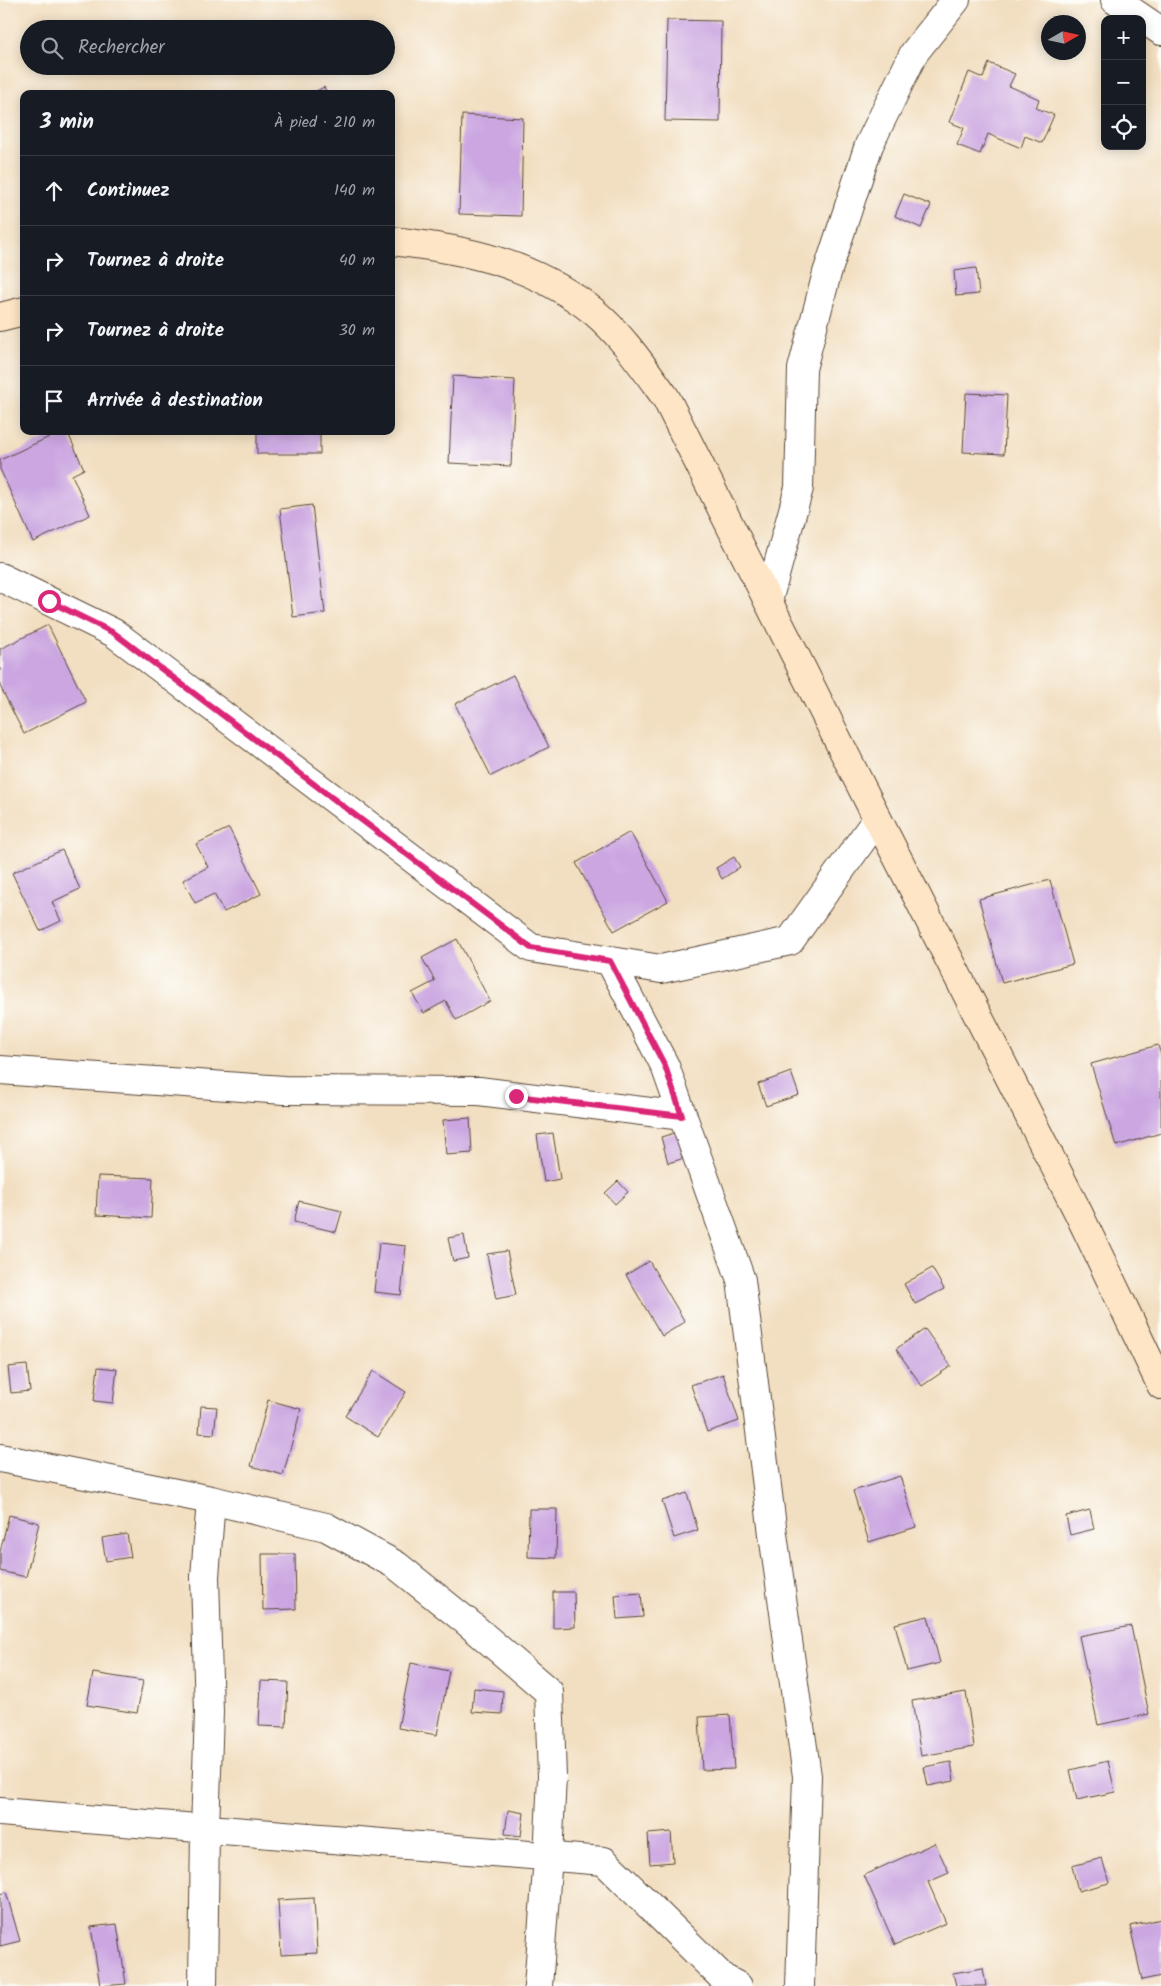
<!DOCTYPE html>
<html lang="fr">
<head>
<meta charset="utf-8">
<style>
  :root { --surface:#171b24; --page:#20242c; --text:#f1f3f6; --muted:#9ea1a6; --line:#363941 }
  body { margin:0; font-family:Kalam,sans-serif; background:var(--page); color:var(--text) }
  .controls { position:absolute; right:15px; top:15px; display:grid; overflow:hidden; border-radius:10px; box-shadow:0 2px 12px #0003 }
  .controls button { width:45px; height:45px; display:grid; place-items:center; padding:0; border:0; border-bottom:1px solid var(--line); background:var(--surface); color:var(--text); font:25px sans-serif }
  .compass { position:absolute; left:1041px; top:15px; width:45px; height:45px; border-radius:50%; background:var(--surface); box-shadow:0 2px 12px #0003; rotate:81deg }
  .stop { position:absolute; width:15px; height:15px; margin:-11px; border:4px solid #db2777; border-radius:50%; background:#fff }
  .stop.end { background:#db2777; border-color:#fff; box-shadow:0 1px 5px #0008 }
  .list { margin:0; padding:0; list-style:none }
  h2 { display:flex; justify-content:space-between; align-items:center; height:65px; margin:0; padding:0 20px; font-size:21px }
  h2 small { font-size:16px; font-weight:400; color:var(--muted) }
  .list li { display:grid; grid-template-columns:32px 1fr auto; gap:15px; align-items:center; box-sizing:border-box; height:70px; padding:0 20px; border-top:1px solid var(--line) }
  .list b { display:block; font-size:19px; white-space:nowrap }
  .list em { font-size:16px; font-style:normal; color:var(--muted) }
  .icon { flex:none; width:28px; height:28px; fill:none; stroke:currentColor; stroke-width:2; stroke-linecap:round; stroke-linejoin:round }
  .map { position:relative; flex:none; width:1161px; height:1986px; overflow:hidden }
  .search { position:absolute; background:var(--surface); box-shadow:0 2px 12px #0003; left:20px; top:20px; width:375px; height:55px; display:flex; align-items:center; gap:12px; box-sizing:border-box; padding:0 18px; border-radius:28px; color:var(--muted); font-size:19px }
  .panel { position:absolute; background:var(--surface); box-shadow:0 2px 12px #0003; left:20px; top:90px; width:375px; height:345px; border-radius:10px }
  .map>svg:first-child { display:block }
  .building { fill:#cba6e1 }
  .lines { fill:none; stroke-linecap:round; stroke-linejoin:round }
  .minor-casing { stroke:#564536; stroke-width:30 }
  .secondary-casing { stroke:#564536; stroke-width:30 }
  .minor { stroke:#fff; stroke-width:28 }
  .secondary { stroke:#fde5c5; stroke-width:28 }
  .route { stroke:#db2777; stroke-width:6 }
</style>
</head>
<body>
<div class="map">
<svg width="1161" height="1986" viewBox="0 0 1161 1986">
  <rect width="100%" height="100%" fill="#fdfcf7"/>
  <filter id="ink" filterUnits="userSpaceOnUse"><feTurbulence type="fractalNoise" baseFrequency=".02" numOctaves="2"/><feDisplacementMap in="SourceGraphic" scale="10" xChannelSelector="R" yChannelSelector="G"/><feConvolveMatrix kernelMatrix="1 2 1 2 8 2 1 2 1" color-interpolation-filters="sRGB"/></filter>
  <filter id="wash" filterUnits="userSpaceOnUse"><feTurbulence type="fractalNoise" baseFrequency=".0096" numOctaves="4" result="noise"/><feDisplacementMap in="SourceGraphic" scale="20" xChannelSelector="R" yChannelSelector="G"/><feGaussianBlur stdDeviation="1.12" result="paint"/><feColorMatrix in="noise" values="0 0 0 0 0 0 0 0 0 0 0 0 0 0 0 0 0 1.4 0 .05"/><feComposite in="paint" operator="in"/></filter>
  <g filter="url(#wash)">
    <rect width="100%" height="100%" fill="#f2dec0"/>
    <g id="blocks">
      <path class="building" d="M667,20L721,21L720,122L665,121Z
        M989,63L1015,74L1009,86L1039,99L1036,108L1054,115L1042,143L1025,136L1021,148L988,134L980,154L957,145L964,128L949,122L969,72L983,78Z
        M324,87L327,94H311Z
        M462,115L523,118L521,216L459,214Z
        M904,194L931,205L921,228L895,216Z
        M976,268L979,294L956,296L954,271Z
        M453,376L515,380L511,466L449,463Z
        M966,393L1007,395L1004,454L963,452Z
        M62,431H67L84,469L72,475L90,515L33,542L0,469V460Z
        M257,431H320V454H257Z
        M312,505L325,613L293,617L280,509Z
        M48,625L86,702L24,734L0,686V649Z
        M513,675L549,747L491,776L455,704Z
        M229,828L261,894L224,912L214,894L195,903L183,880L208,867L196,844Z
        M630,832L668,901L614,931L576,863Z
        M62,850L80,889L52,902L61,921L40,931L12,873Z
        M734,857L740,867L722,879L716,868Z
        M1050,880L1073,964L1002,983L979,899Z
        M457,939L490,1001L456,1020L446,1001L424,1013L412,993L435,981L422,958Z
        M1158,1045L1161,1055V1133L1116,1146L1091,1064Z
        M791,1072L799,1095L766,1106L758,1084Z
        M470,1118L472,1153L446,1155L443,1120Z
        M681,1131L688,1157L668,1163L661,1137Z
        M553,1133L560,1179L544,1182L537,1135Z
        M98,1176L153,1178L151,1218L96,1215Z
        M618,1181L628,1192L615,1204L605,1193Z
        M299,1201L342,1211L336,1232L294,1222Z
        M464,1235L468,1258L453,1261L448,1238Z
        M379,1243L406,1246L401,1295L374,1292Z
        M507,1251L516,1295L496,1299L487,1254Z
        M649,1261L685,1322L662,1336L626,1275Z
        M932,1268L944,1289L915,1304L904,1284Z
        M925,1329L951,1366L922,1386L896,1349Z
        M27,1365L30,1391L11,1393L8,1367Z
        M98,1367L117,1369L113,1403L94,1401Z
        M373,1371L406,1392L378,1437L345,1416Z
        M723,1374L739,1421L707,1432L691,1385Z
        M268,1400L301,1409L283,1475L251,1466Z
        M201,1406L217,1407L214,1434L199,1433Z
        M900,1476L916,1527L869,1542L853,1491Z
        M687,1493L698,1530L674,1538L662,1501Z
        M529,1509H557L556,1558L528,1557Z
        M1090,1510L1094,1529L1070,1535L1066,1516Z
        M9,1515L39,1523L26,1577L0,1571V1552Z
        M127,1534L131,1557L106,1561L102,1538Z
        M262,1554H295L296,1609L263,1610Z
        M553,1592H574L575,1627L553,1628Z
        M641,1593L643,1617L617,1619L615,1595Z
        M928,1616L940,1663L907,1671L895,1624Z
        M1131,1626L1149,1714L1098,1725L1079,1636Z
        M411,1663L449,1671L437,1735L398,1728Z
        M93,1673L143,1681L137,1713L87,1705Z
        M261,1681L288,1682L286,1727L259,1726Z
        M474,1688L503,1691L502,1714L472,1712Z
        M966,1692L974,1747L921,1756L912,1701Z
        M730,1715L734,1769L702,1770L699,1717Z
        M1108,1761L1115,1792L1077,1800L1070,1770Z
        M951,1762L954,1781L928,1786L924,1767Z
        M508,1810L524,1813L521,1836L505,1834Z
        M671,1832L673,1862L650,1864L648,1834Z
        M935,1843L949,1873L928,1882L946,1923L895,1945L864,1875Z
        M1102,1858L1109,1883L1078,1891L1072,1866Z
        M6,1892L20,1941L0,1946V1894Z
        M314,1898L317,1953L281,1955L278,1900Z
        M1161,1919V1976L1142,1980L1130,1926Z
        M117,1924L126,1984L100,1986L91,1927Z
        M983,1968L986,1986H956L953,1973Z"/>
    </g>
  </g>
  <g filter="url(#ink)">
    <use href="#blocks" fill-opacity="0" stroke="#564536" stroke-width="1"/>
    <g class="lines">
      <g class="minor-casing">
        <path id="minor" d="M1115,0L1161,31
          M0,577L114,633L531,948L661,969L790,941L877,819
          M768,601L799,488L802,369L827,273L869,145L914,53L956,0
          M610,961L665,1066L741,1280L773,1534L807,1776L800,1986
          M0,1070L284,1090L479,1091L683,1116
          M0,1458L211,1500L326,1527L396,1565L466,1621L549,1692L552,1777L548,1857L538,1986
          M0,1812L604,1861L723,1978L738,1986
          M203,1986L205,1829L209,1712L205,1577L211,1500"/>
      </g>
      <g class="secondary-casing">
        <path id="secondary" d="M391,241C466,249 532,263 593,311C622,335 644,368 666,398L869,802L1077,1210L1161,1385
          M0,317L24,311"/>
      </g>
      <use href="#minor" class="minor"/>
      <use href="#secondary" class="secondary"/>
    </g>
  </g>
  <g class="lines" filter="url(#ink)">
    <path class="route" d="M49,601L114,633L531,948L610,961L665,1066L682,1116L516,1096"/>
  </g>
</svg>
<div class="controls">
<button>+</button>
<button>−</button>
<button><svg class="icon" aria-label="locate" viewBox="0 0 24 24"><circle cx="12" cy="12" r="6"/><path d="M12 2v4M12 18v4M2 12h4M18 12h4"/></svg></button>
</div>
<svg class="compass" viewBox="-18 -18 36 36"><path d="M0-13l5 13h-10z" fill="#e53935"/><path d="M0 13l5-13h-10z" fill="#9ea1a6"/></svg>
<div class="stop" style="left:49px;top:601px"></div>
<div class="stop end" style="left:516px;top:1096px"></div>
<div class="search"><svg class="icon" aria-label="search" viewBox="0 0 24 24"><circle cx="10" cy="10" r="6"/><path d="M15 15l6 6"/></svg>Rechercher</div>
<section class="panel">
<h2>3 min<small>À pied · 210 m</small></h2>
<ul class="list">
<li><svg class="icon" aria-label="ahead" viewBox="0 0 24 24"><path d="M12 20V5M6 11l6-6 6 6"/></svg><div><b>Continuez</b></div><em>140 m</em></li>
<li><svg class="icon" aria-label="right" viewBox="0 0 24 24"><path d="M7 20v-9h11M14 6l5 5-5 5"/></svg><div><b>Tournez à droite</b></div><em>40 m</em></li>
<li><svg class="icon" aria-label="right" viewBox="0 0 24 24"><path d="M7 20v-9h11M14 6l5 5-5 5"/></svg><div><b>Tournez à droite</b></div><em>30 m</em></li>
<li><svg class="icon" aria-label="arrive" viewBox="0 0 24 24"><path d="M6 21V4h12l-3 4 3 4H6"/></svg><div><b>Arrivée à destination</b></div></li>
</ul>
</section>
</div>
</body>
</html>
